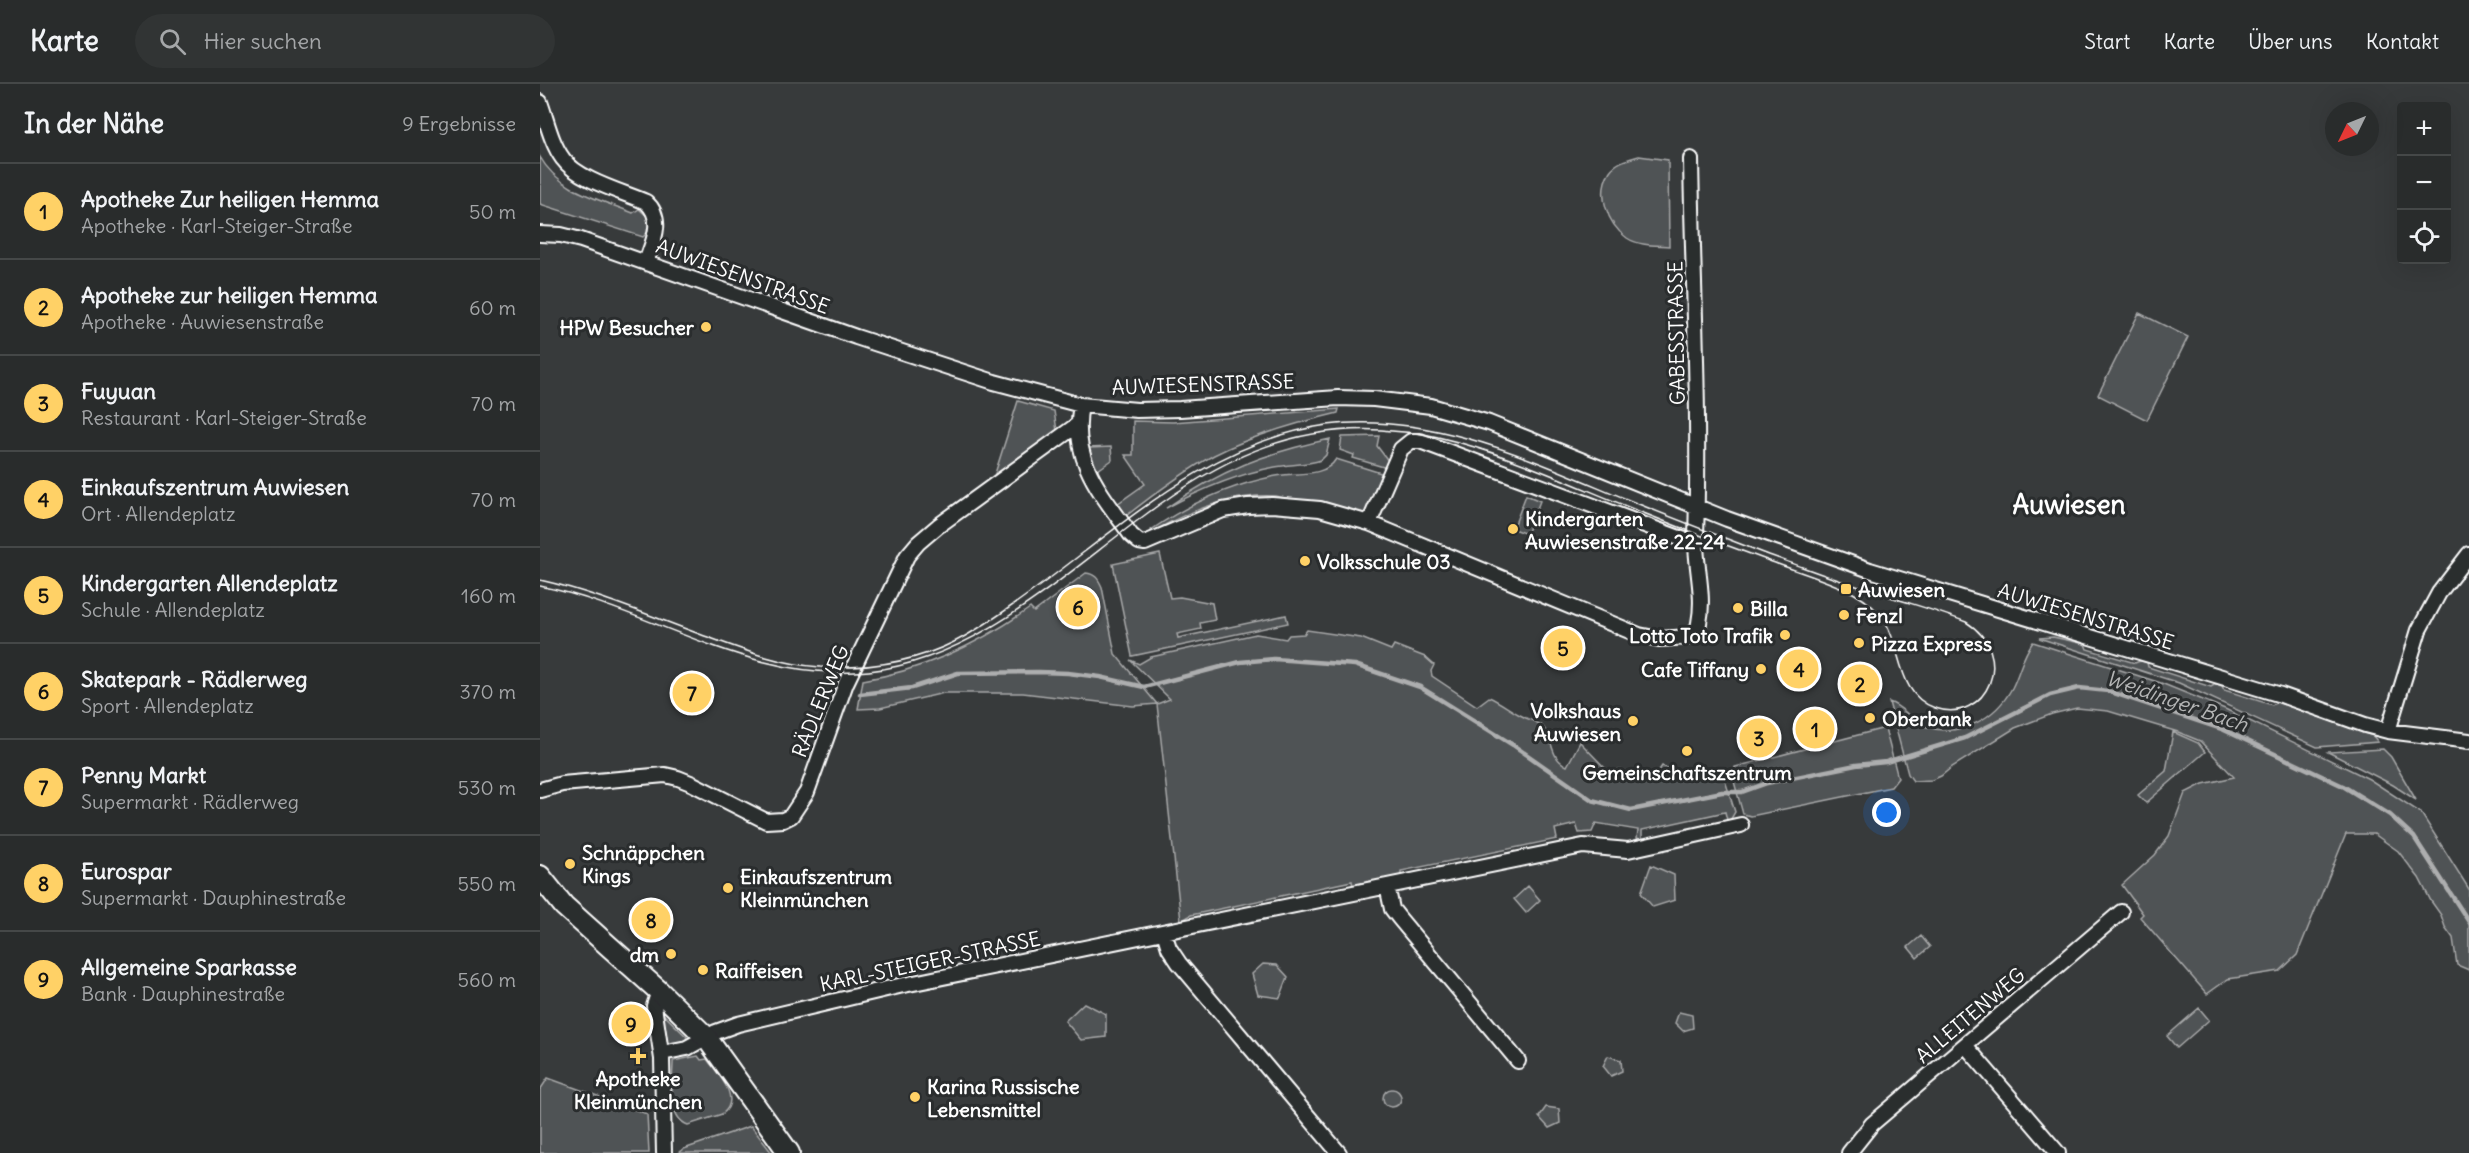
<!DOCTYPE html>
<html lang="de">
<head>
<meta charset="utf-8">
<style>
  :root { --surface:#292c2c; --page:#313434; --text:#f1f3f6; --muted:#a5a7a9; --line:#454848; --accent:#ffd166 }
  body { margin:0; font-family:Delius,sans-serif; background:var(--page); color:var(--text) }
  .controls { position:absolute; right:18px; top:18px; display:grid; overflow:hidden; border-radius:6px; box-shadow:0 6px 24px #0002 }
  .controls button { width:54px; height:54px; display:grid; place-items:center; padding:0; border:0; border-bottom:2px solid var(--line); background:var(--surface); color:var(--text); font:30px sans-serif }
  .compass { position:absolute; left:1785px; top:18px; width:54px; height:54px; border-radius:50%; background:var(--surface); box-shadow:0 6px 24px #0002; rotate:227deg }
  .you { position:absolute; left:1347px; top:729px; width:21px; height:21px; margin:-15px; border:4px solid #fff; border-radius:50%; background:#1a73e8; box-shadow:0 0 0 9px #1a73e833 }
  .badge { display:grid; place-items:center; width:39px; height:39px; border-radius:50%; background:var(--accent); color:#111; font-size:20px; font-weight:700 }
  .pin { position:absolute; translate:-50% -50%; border:3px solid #fff; box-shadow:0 2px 6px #0006 }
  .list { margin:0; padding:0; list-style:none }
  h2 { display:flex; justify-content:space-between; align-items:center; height:78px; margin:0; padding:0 24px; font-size:26px }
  h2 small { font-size:20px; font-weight:400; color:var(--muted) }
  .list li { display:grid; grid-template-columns:39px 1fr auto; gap:18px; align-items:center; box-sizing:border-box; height:96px; padding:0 24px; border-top:2px solid var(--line) }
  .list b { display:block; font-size:22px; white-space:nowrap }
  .list p { margin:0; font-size:20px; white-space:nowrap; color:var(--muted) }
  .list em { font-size:20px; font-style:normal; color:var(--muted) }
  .icon { flex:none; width:33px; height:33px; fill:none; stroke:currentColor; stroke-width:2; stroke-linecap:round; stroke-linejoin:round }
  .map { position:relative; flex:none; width:1929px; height:1069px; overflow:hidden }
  header { display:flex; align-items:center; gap:36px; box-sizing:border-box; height:84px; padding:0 30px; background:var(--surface); border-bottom:2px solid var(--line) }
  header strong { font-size:28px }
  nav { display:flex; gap:33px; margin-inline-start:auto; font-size:21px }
  .search { width:420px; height:54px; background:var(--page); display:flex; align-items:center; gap:15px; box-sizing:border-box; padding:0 21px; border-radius:33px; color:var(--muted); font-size:22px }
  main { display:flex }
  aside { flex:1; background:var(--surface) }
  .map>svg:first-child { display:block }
  .green { fill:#505354; stroke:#a8a9aa; stroke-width:1.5 }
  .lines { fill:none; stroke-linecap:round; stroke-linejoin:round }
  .stream { stroke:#adaeaf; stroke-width:4.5 }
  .street-casing { stroke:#fff; stroke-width:18 }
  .secondary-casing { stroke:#fff; stroke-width:24 }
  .street { stroke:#2a2d2e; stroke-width:14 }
  .secondary { stroke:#2a2d2e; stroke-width:20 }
  .tram { stroke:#fff; stroke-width:1.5 }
  .poi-dot { fill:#ffd166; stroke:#2a2d2e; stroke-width:2 }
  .labels { text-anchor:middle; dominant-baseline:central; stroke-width:6; stroke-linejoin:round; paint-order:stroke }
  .street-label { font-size:20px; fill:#fff; stroke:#2a2d2e }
  .poi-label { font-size:20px; font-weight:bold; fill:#fff; stroke:#2a2d2e; text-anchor:start }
  .water-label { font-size:21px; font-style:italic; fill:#b4b5b5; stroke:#2a2d2e }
  .district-label { font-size:26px; font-weight:bold; fill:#fff; stroke:#2a2d2e }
</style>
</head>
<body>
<header>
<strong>Karte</strong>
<div class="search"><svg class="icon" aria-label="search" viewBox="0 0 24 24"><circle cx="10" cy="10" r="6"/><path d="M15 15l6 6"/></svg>Hier suchen</div>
<nav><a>Start</a><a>Karte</a><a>Über uns</a><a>Kontakt</a></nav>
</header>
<main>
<aside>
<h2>In der Nähe<small>9 Ergebnisse</small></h2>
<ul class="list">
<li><span class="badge">1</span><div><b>Apotheke Zur heiligen Hemma</b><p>Apotheke · Karl-Steiger-Straße</p></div><em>50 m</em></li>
<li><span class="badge">2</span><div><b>Apotheke zur heiligen Hemma</b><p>Apotheke · Auwiesenstraße</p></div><em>60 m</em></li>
<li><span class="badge">3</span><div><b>Fuyuan</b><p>Restaurant · Karl-Steiger-Straße</p></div><em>70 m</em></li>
<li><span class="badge">4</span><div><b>Einkaufszentrum Auwiesen</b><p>Ort · Allendeplatz</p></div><em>70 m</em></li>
<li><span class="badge">5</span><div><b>Kindergarten Allendeplatz</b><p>Schule · Allendeplatz</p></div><em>160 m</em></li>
<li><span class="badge">6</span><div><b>Skatepark - Rädlerweg</b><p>Sport · Allendeplatz</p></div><em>370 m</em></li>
<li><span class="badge">7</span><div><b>Penny Markt</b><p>Supermarkt · Rädlerweg</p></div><em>530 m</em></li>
<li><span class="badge">8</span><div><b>Eurospar</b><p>Supermarkt · Dauphinestraße</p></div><em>550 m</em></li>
<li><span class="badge">9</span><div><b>Allgemeine Sparkasse</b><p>Bank · Dauphinestraße</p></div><em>560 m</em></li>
</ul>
</aside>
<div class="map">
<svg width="1929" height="1069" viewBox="0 0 1929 1069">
  <rect width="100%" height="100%" fill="#373a3b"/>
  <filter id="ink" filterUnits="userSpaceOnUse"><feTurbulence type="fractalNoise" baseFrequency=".0167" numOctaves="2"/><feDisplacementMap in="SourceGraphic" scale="12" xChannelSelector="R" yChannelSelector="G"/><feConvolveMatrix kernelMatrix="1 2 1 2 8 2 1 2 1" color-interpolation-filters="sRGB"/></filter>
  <g filter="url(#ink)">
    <path class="green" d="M1099,72L1128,76L1129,162C1115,161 1099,162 1087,154C1067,140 1056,108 1070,87C1077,77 1089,75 1099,72Z
      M0,73C19,107 59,115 93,129L99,125L108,133L109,147L103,153L0,120Z
      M1599,229L1648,253L1607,336L1558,311Z
      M478,317L514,327L517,347L453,396Z
      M799,325L798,329C756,339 713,351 674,371C643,388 614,410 586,432L577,420L605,400L585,371H593V337L633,338Z
      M839,352L837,362L849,378L847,384L813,374L814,371L800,366L802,353Z
      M790,355L786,371L781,376C766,381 750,380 735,383C697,390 660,406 626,424C681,386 725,369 790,355Z
      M571,363L572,376L555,388L549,364Z
      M796,375L844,390L826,433L736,412C692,409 650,426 612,448L611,446C650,419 690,401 736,392C755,388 785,394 796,375Z
      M986,411L1000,417L987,450L973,445Z
      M620,470L630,514L640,513L672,519L675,536L660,539L661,545L637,550L638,554L746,531L748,539L592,572L573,480Z
      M546,489C555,490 558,494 562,503L575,570L617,620L630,615L590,576L599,580L611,573L716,550L746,555L749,551L764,550L767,546L821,554L851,566L854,561L885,573L894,581L891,587L892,592L937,622L949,613C962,619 970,626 982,632C989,636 996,637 1003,643C1014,655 1009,674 1027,682L1040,658L1066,685L1073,687L1080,685L1109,701L1122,682L1149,693L1180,687L1184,693L1195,728L1188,740L1185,728L1102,746V756L1097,754L1098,746L1056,739L1052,748L1039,749L1036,740L1015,745L1017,755L861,787V792L813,802L812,797L651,831L641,837L617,620L593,622L483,609H404L340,624L318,625L323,596C385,586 439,560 490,524L494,528Z
      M1513,553L1545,560L1547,565L1595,579L1600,577L1607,578L1608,583L1671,603L1676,600L1682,602L1684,606L1732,621L1737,618L1833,652L1838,658L1777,663L1639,599L1499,554Z
      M1493,558L1621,599L1685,625L1829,695L1881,729L1929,805V886L1917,881L1913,854L1905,843L1901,831L1891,817L1879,794L1858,767L1834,750H1806L1757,871L1740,887L1688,895L1667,910L1600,833L1603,830L1582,801L1615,771L1629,752L1645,709L1663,700L1694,693L1660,657L1638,648L1568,627L1537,624L1512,630L1475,644L1412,683L1401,692L1392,696L1373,697L1368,690L1349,618C1363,622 1372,638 1387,643C1421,654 1456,634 1472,604C1480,589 1482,572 1493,558Z
      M1345,644L1358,694L1351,703L1211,732L1203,730L1193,694L1195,683Z
      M1633,648L1658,659L1665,668L1606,719L1598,711L1626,687Z
      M1843,665L1851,673L1876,716L1853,701L1788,668Z
      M1111,781L1134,791L1135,816L1113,823L1101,809Z
      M988,802L1000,816L986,829L974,815Z
      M1381,852L1390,863L1377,874L1368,863Z
      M723,880L737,881L748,893L740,914L718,911L712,890Z
      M544,919L566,930V953L541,956L525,937Z
      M1659,924L1669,936L1637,964L1627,952Z
      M121,928L147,953L145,957L130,961L126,959Z
      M1139,928L1152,931L1153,944L1143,947L1135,939Z
      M158,972L161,976L167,975C177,989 203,1015 182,1030L148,1041C126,1033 133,996 133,977Z
      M1068,972L1081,976L1082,987L1071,992L1063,982Z
      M8,994L107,1030L109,1069H0V1006Z
      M843 1014a9 9 0 1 1 18 0a9 9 0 1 1-18 0Z
      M1006,1023L1019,1025L1020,1039L1009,1044L999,1033Z
      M211,1042L232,1069H139L144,1065Z"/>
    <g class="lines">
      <path class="stream" d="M320,610L372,604L418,589L499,588L528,589L560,593L604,603L700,578L734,575L815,581L880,603L973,661L1052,716L1091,726L1182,708H1202L1227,699L1316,681L1346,678L1425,654L1510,611L1539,604L1568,607L1682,645L1803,702L1850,731L1874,753L1929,838"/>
      <g class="street-casing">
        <path id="street" d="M0,18C7,37 11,59 23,75C38,96 83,108 106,118C125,135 113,158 106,178
          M0,150L21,151L41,156L316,253L454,298L541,321L597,326L640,325L798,314L834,315L891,322L949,339L1187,435L1330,486L1741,611L1825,641L1848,647L1929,657
          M541,321C530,376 561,409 591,451L599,458L605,459L683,426L708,422L732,421L780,425L829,439L1099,551L1119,555L1149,553C1154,549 1158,546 1159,539C1165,510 1155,481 1156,453C1160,327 1153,201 1151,75
          M829,439L861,365L871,357H880L1142,455L1156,458
          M1848,647L1879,546L1899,509L1929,470
          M0,706L22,700L125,691L138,694L153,700L226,737L243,736L251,732L267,708L306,599L367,472L378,459L398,442L537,341
          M847,802L852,825L859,834L978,977
          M624,848L629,864L639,879L799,1069
          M119,907L114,922L122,975L124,1069
          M1425,961L1518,1069
          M122,969L147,964L176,948L198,940L359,902L1043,762L1088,766L1201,741
          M1309,1069L1332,1040L1581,828"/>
      </g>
      <g class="secondary-casing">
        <path id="secondary" d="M0,792L24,822L119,907L166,953L249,1069"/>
      </g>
      <use href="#street" class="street"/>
      <use href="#secondary" class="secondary"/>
      <path class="tram" d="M0,496C53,508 103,529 154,548C195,563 236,580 280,583C326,585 375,578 416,557C441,544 465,527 487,511C580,444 669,357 787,341C892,328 990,375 1084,414C1132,434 1180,452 1229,471C1265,484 1301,498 1338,509C1368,519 1398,527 1426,538C1478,570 1447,641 1395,624C1358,612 1362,567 1346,539C1338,526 1326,516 1313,509C1287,496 1259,488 1232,478C1190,463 1148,447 1106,430C1037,403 970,370 898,353C880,348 860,348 841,346C749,341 677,377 605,431C522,492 435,576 329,587C212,600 111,525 0,502"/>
    </g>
  </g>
  <g class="poi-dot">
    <circle cx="166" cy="243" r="6"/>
    <circle cx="973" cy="445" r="6"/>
    <circle cx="765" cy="477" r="6"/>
    <rect x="1300" y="499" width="12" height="12" rx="3"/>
    <circle cx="1198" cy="524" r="6"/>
    <circle cx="1304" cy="531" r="6"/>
    <circle cx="1245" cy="551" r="6"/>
    <circle cx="1319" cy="559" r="6"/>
    <circle cx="1221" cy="585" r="6"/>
    <circle cx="1330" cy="634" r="6"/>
    <circle cx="1093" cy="637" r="6"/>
    <circle cx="1147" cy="667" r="6"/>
    <circle cx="30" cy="780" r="6"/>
    <circle cx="188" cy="804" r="6"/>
    <circle cx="131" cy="870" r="6"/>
    <circle cx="163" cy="886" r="6"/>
    <path d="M95 963h6v6h6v6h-6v6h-6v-6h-6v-6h6z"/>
    <circle cx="375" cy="1013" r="6"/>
  </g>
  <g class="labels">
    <g class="street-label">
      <text transform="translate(203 192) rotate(20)">AUWIESENSTRASSE</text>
      <text transform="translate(1136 249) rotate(-91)">GABESSTRASSE</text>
      <text transform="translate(663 300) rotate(-2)">AUWIESENSTRASSE</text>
      <text transform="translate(1546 532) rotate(17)">AUWIESENSTRASSE</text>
      <text transform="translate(280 617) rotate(-68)">RÄDLERWEG</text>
      <text transform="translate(390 877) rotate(-12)">KARL-STEIGER-STRASSE</text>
      <text transform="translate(1430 931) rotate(-40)">ALLEITENWEG</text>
    </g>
    <g class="poi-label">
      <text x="154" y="243" text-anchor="end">HPW Besucher</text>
      <text x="985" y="434">Kindergarten<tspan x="985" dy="23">Auwiesenstraße 22-24</tspan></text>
      <text x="777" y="477">Volksschule 03</text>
      <text x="1318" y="505">Auwiesen</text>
      <text x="1210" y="524">Billa</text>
      <text x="1316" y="531">Fenzl</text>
      <text x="1233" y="551" text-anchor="end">Lotto Toto Trafik</text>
      <text x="1331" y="559">Pizza Express</text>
      <text x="1209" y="585" text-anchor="end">Cafe Tiffany</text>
      <text x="1081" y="626" text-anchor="end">Volkshaus<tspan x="1081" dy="23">Auwiesen</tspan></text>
      <text x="1342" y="634">Oberbank</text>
      <text x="1147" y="688" text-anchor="middle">Gemeinschaftszentrum</text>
      <text x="42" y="768">Schnäppchen<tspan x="42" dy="23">Kings</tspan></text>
      <text x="200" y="792">Einkaufszentrum<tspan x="200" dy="23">Kleinmünchen</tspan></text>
      <text x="119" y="870" text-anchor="end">dm</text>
      <text x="175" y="886">Raiffeisen</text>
      <text x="98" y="994" text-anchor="middle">Apotheke<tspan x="98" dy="23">Kleinmünchen</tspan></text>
      <text x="387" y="1002">Karina Russische<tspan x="387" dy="23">Lebensmittel</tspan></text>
    </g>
    <g class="water-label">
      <text transform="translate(1637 617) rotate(19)">Weidinger Bach</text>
    </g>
    <g class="district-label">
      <text x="1529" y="420">Auwiesen</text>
    </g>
  </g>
</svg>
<div class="controls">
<button>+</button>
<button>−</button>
<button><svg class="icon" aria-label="locate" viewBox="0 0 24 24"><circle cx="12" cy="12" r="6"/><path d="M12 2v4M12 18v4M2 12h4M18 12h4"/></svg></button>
</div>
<svg class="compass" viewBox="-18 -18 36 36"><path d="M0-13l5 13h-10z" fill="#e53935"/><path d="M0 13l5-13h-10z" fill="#a5a7a9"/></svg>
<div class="you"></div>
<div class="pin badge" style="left:1275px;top:645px">1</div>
<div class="pin badge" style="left:1320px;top:600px">2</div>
<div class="pin badge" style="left:1219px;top:654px">3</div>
<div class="pin badge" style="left:1259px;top:585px">4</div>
<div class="pin badge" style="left:1023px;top:564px">5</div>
<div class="pin badge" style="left:538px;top:523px">6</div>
<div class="pin badge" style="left:152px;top:609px">7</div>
<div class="pin badge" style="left:111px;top:836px">8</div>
<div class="pin badge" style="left:91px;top:940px">9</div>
</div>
</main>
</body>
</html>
